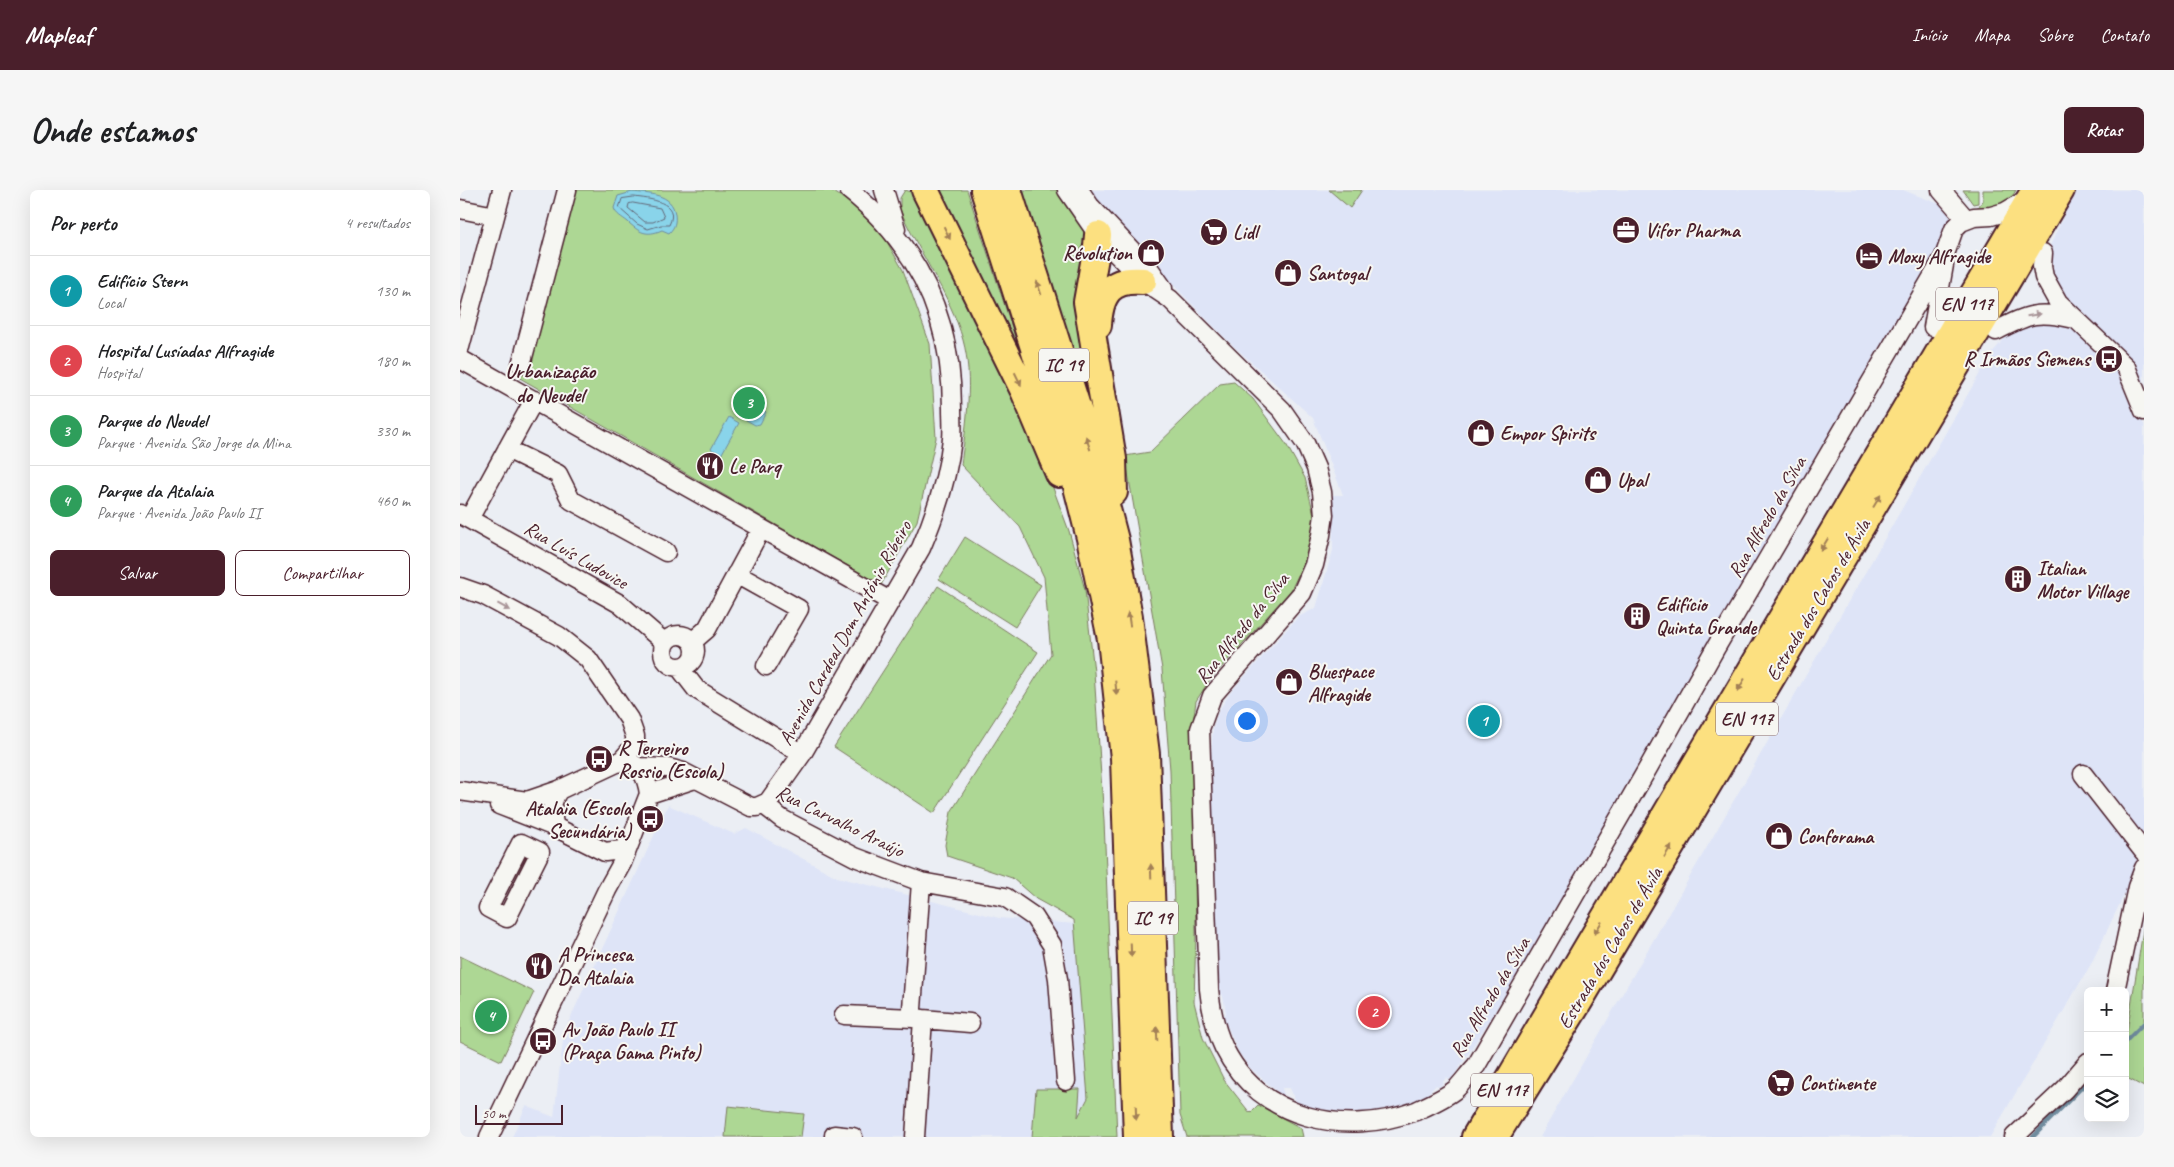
<!DOCTYPE html>
<html lang="pt">
<head>
<meta charset="utf-8">
<style>
  :root { --surface:#fff; --page:#f6f6f6; --text:#202124; --muted:#757577; --line:#e0e0e0; --accent:#4a1f2b }
  body { margin:0; font-family:Caveat,sans-serif; background:var(--page); color:var(--text) }
  .controls { position:absolute; right:15px; bottom:15px; display:grid; overflow:hidden; border-radius:8px; box-shadow:0 5px 20px #0002 }
  .controls button { width:45px; height:45px; display:grid; place-items:center; padding:0; border:0; border-bottom:1px solid var(--line); background:var(--surface); color:var(--text); font:25px sans-serif }
  .scale { position:absolute; left:15px; bottom:12px; width:88px; box-sizing:border-box; padding-left:5px; border:2px solid #4a1f2b; border-top:0; font-size:14px; line-height:18px; white-space:nowrap; color:#4a1f2b; -webkit-text-stroke:4px #f6f6f2; paint-order:stroke }
  .you { position:absolute; left:786px; top:530px; width:18px; height:18px; margin:-12px; border:4px solid #fff; border-radius:50%; background:#1a73e8; box-shadow:0 0 0 8px #1a73e833 }
  .badge { display:grid; place-items:center; width:32px; height:32px; border-radius:50%; background:var(--accent); color:#fff; font-size:16px; font-weight:700 }
  .pin { position:absolute; translate:-50% -50%; border:2px solid #fff; box-shadow:0 1px 5px #0006 }
  .list { margin:0; padding:0; list-style:none }
  h2 { display:flex; justify-content:space-between; align-items:center; height:65px; margin:0; padding:0 20px; font-size:21px }
  h2 small { font-size:16px; font-weight:400; color:var(--muted) }
  .list li { display:grid; grid-template-columns:32px 1fr auto; gap:15px; align-items:center; box-sizing:border-box; height:70px; padding:0 20px; border-top:1px solid var(--line) }
  .list b { display:block; font-size:19px; white-space:nowrap }
  .list p { margin:0; font-size:16px; white-space:nowrap; color:var(--muted) }
  .list em { font-size:16px; font-style:normal; color:var(--muted) }
  .actions { display:flex; gap:10px; padding:15px 20px }
  .actions a { flex:1; padding:11px 0; border:1px solid var(--accent); border-radius:8px; text-align:center; font-size:18px; color:var(--accent) }
  .actions .main { background:var(--accent); color:#fff }
  .icon { flex:none; width:28px; height:28px; fill:none; stroke:currentColor; stroke-width:2; stroke-linecap:round; stroke-linejoin:round }
  .map { position:relative; flex:none; width:1684px; height:947px; overflow:hidden; border-radius:8px }
  header { display:flex; align-items:center; gap:30px; box-sizing:border-box; height:70px; padding:0 25px; background:var(--accent); color:#fff }
  header strong { font-size:24px }
  nav { display:flex; gap:28px; margin-inline-start:auto; font-size:18px }
  .intro { display:flex; align-items:center; justify-content:space-between; box-sizing:border-box; height:120px; padding:0 30px }
  h1 { margin:0; font-size:35px }
  .button { padding:12px 22px; border-radius:8px; background:var(--accent); color:#fff; font-size:18px; font-weight:700 }
  main { display:flex; gap:30px; padding:0 30px }
  aside { flex:1; background:var(--surface); border-radius:8px; box-shadow:0 5px 20px #0002 }
  .map>svg:first-child { display:block }
  .built { fill:#dee4f7 }
  .green { fill:#add794; stroke:#7c7b60 }
  .water { fill:#89d4ea; stroke:#708c9e }
  .lines { fill:none; stroke-linecap:round; stroke-linejoin:round }
  .shore { stroke:#636777; stroke-width:1 }
  .stream { stroke:#708c9e; stroke-width:4 }
  .minor-casing { stroke:#4a1f2b; stroke-width:21 }
  .highway-casing { stroke:#4a1f2b; stroke-width:30 }
  .minor { stroke:#f6f6f2; stroke-width:18 }
  .highway { stroke:#fce080; stroke-width:26 }
  .oneway { fill:#a38056 }
  .oneway2 { fill:#a99598 }
  .labels { text-anchor:middle; dominant-baseline:central; stroke-width:4; stroke-linejoin:round; paint-order:stroke }
  .shield { fill:#f6f6f2; stroke:#7e6067; stroke-width:1 }
  .shield-label { font-size:19px; font-weight:bold; fill:#4a1f2b }
  .poi-label { font-size:20px; font-weight:bold; fill:#4a1f2b; stroke:#f6f6f2; text-anchor:start }
  .street-label { font-size:20px; fill:#4a1f2b; stroke:#f6f6f2 }
  .neighbourhood-label { font-size:21px; font-weight:bold; fill:#4a1f2b; stroke:#f6f6f2 }
</style>
</head>
<body>
<header>
<strong>Mapleaf</strong>
<nav><a>Início</a><a>Mapa</a><a>Sobre</a><a>Contato</a></nav>
</header>
<div class="intro"><h1>Onde estamos</h1><a class="button">Rotas</a></div>
<main>
<aside>
<h2>Por perto<small>4 resultados</small></h2>
<ul class="list">
<li><span class="badge" style="background:#0f9aa8">1</span><div><b>Edifício Stern</b><p>Local</p></div><em>130 m</em></li>
<li><span class="badge" style="background:#e0444e">2</span><div><b>Hospital Lusíadas Alfragide</b><p>Hospital</p></div><em>180 m</em></li>
<li><span class="badge" style="background:#2e9e5b">3</span><div><b>Parque do Neudel</b><p>Parque · Avenida São Jorge da Mina</p></div><em>330 m</em></li>
<li><span class="badge" style="background:#2e9e5b">4</span><div><b>Parque da Atalaia</b><p>Parque · Avenida João Paulo II</p></div><em>460 m</em></li>
</ul>
<div class="actions"><a class="main">Salvar</a><a>Compartilhar</a></div>
</aside>
<div class="map">
<svg width="1684" height="947" viewBox="0 0 1684 947">
  <rect width="100%" height="100%" fill="#ebeef4"/>
  <filter id="ink" filterUnits="userSpaceOnUse"><feTurbulence type="fractalNoise" baseFrequency=".02" numOctaves="2"/><feDisplacementMap in="SourceGraphic" scale="10" xChannelSelector="R" yChannelSelector="G"/><feConvolveMatrix kernelMatrix="1 2 1 2 8 2 1 2 1" color-interpolation-filters="sRGB"/></filter>
  <g filter="url(#ink)">
    <path class="built" d="M628,0H1443L1482,15L1499,40L1101,715L1012,858L991,890L986,887L980,897L976,895L965,907L954,913L910,926L856,922L836,913L830,898H822L824,905L822,906L790,878L779,863L763,827L766,823L763,806L759,802L751,565L753,537L758,522L770,503L838,427L856,418L873,360L872,305H883L853,228L768,151L651,31Z
      M1615,0H1684V202L1598,107L1586,65Z
      M1584,129L1612,137L1662,182L1684,235V663L1631,774L1530,947H1080L1531,164L1544,149L1557,138Z
      M208,615L274,644L286,638L377,687L539,728L629,735L649,947H52L66,916L94,927L104,842Z"/>
    <path class="green" d="M109,0H371L414,29L443,80L470,154L476,248L457,331L421,395L58,187Z
      M445,0L455,3L554,193L609,341L625,400L634,482L644,631L657,947H572L576,899H620L618,927L628,908L614,730L576,709L552,688L487,666L485,655L491,622L591,464L584,387L560,337L501,275C506,234 514,190 503,150C490,104 458,62 440,19V8Z
      M474,0H507L562,168L561,177Z
      M561,0H600L633,45L637,218L628,202L601,126Z
      M869,0H902L890,18Z
      M1503,0H1518V13L1513,14Z
      M1523,0H1556C1545,20 1537,20 1516,19L1523,11Z
      M774,192L793,209L826,254L845,288L854,325L851,358L831,400L749,491L736,511L732,540L736,743L734,812L743,848L764,890L790,923L798,915L841,938L843,947H727L720,925L710,580L702,479L665,266L690,262L760,194Z
      M505,347L581,395L555,437L479,389Z
      M478,396L578,462L474,623L374,557Z
      M1684,734V897L1665,887V855Z
      M0,766L74,802L41,871L0,851Z
      M268,916L344,924L341,947H265Z"/>
    <path class="water" d="M172,2C189,4 212,3 215,24C216,32 215,37 209,43L202,40C186,47 179,42 168,32C162,27 156,25 154,18L158,6Z
      M280,207L306,222L300,234L295,235L272,222Z
      M269,227L279,233L261,265L251,259Z"/>
    <g class="lines">
      <path class="shore" d="M174,7C189,9 221,11 209,35H201L188,39L177,34L159,18L162,9Z
        M173,13L200,18L204,27L193,32H185L168,18L169,14Z"/>
      <path class="stream" d="M1665,852L1684,833
        M1573,947L1628,891"/>
      <g class="minor-casing">
        <path id="minor" d="M424,0L436,39
          M607,0L638,45L683,91L710,109L822,220L845,253L856,278L862,302L864,325L861,345L854,375L842,403L752,506L740,539L749,799C751,820 755,839 764,858C800,930 885,947 956,921C969,915 985,908 996,899C1003,892 1009,883 1016,876L1188,578L1255,459L1484,67L1494,39L1501,32L1514,27L1531,26L1545,22L1567,9
          M1481,0L1506,29
          M622,4L630,16L691,81L703,98
          M0,19L35,26
          M1583,63L1582,76L1584,87L1598,112L1666,177L1684,221
          M1473,137L1484,75
          M1536,141C1569,124 1578,120 1615,129
          M0,157L42,0
          M0,169L430,411
          M61,175L107,0
          M47,259L98,284L111,310L206,362
          M0,324L160,414L205,453
          M9,329L74,210
          M276,384L339,419L306,476
          M0,397L23,405L99,446L128,469L169,529L175,546V555L161,571
          M203 461a16 16 0 1 1 32 0a16 16 0 1 1-32 0Z
          M232,452L247,439L301,339
          M219,477L236,499L342,564
          M178,577L208,578L223,582L291,617H297L308,612L342,564L461,358C476,323 488,286 492,249C493,239 492,228 492,218C492,129 459,56 389,0
          M1623,584L1684,662
          M0,601L67,611L99,600L161,571C180,571 187,588 189,604L162,673L147,700L29,947
          M189,604L235,589
          M39,615L95,637L145,662L161,660L168,655
          M304,615L322,629L395,667L461,692L545,707L574,727L592,755L598,789L606,891
          M95,637C91,623 90,612 99,600
          M61,653L80,662L47,728L28,718Z
          M1655,801L1677,697L1684,678
          M384,825L453,828
          M463,829L510,833
          M374,947V945L393,947
          M455,947L463,829L453,828L452,819L461,692
          M1554,947L1605,899L1628,872"/>
      </g>
      <g class="highway-casing">
        <path id="highway" d="M465,0L564,201L599,284
          M524,0L613,281L630,348L651,449L664,568L677,947
          M548,0L635,273L655,350L669,427L686,564L700,947
          M638,45L637,56L627,112L653,269L654,302
          M638,135C640,104 650,88 683,91
          M1015,947L1575,0
          M1035,947L1117,815L1601,0"/>
      </g>
      <use href="#minor" class="minor"/>
      <use href="#highway" class="highway"/>
    </g>
    <defs><path id="oneway-solid" d="M-6-.8H1V-3.2L6.5 0L1 3.2V.8H-6Z" transform="scale(1.25)"/></defs>
    <g class="oneway">
      <use href="#oneway-solid" transform="translate(487 43) rotate(64)"/>
      <use href="#oneway-solid" transform="translate(579 98) rotate(-108)"/>
      <use href="#oneway-solid" transform="translate(558 189) rotate(64)"/>
      <use href="#oneway-solid" transform="translate(628 253) rotate(-108)"/>
      <use href="#oneway-solid" transform="translate(1417 311) rotate(-59)"/>
      <use href="#oneway-solid" transform="translate(1364 355) rotate(121)"/>
      <use href="#oneway-solid" transform="translate(669 429) rotate(-99)"/>
      <use href="#oneway-solid" transform="translate(1281 495) rotate(121)"/>
      <use href="#oneway-solid" transform="translate(656 498) rotate(84)"/>
      <use href="#oneway-solid" transform="translate(1208 661) rotate(-59)"/>
      <use href="#oneway-solid" transform="translate(691 681) rotate(-92)"/>
      <use href="#oneway-solid" transform="translate(1138 738) rotate(121)"/>
      <use href="#oneway-solid" transform="translate(671 760) rotate(88)"/>
      <use href="#oneway-solid" transform="translate(697 844) rotate(-92)"/>
      <use href="#oneway-solid" transform="translate(676 923) rotate(88)"/>
    </g>
    <g class="oneway2">
      <use href="#oneway-solid" transform="translate(1574 125) rotate(-9)"/>
      <use href="#oneway-solid" transform="translate(44 417) rotate(28)"/>
    </g>
  </g>
  <defs>
    <g id="office-disc" transform="scale(1.4375)"><circle r="9.5" fill="#4a1f2b" stroke="#f6f6f2"/><path d="M-6-3h4V-5.5h4V-3h4V5H-6ZM-1-4.5V-3h2v-1.5ZM-6 0V1H6V0Z" fill="#fff"/></g>
    <g id="supermarket-disc" transform="scale(1.4375)"><circle r="9.5" fill="#4a1f2b" stroke="#f6f6f2"/><path d="M-6-5.5h2.5l.6 2H6L4.5 2H-2.5L-4.4-4H-6ZM-1.5 3.2a1.3 1.3 0 1 0 .1 0ZM3 3.2a1.3 1.3 0 1 0 .1 0Z" fill="#fff"/></g>
    <g id="shop-disc" transform="scale(1.4375)"><circle r="9.5" fill="#4a1f2b" stroke="#f6f6f2"/><path d="M-5-2.5h2.3a2.7 3.5 0 0 1 5.4 0H5L5.5 6h-11ZM-1.5-2.5h3a1.5 2.3 0 0 0-3 0Z" fill="#fff"/></g>
    <g id="hotel-disc" transform="scale(1.4375)"><circle r="9.5" fill="#4a1f2b" stroke="#f6f6f2"/><path d="M-6-4.5h1.5V1H6V5H4.5V3h-9V5H-6ZM-4 0a1.8 1.8 0 1 1 3.6 0ZM.5 0V-2.5h3Q6-2.5 6 0Z" fill="#fff"/></g>
    <g id="bus-disc" transform="scale(1.4375)"><circle r="9.5" fill="#4a1f2b" stroke="#f6f6f2"/><path d="M-5-6H5V4H4V6H2V4H-2V6H-4V4H-5ZM-3.5-4V0h7V-4ZM-3.5 1.2v1.5H-2V1.2ZM2 1.2v1.5H3.5V1.2Z" fill="#fff"/></g>
    <g id="restaurant-disc" transform="scale(1.4375)"><circle r="9.5" fill="#4a1f2b" stroke="#f6f6f2"/><path d="M-5-6h1v4h1v-4h1v4h1v-4h1v5L-1.5 .5V6h-2V.5L-5-1ZM5-6V6H3V1.5H1.5Q1.5-4 5-6Z" fill="#fff"/></g>
    <g id="building-disc" transform="scale(1.4375)"><circle r="9.5" fill="#4a1f2b" stroke="#f6f6f2"/><path d="M-4-6H4V6H1V3H-1V6H-4ZM-2.5-4.3h1.7v1.8h-1.7ZM.8-4.3h1.7v1.8H.8ZM-2.5-1h1.7V.8h-1.7ZM.8-1h1.7V.8H.8Z" fill="#fff"/></g>
  </defs>
  <g fill-rule="evenodd">
    <use href="#office-disc" x="1166" y="40"/>
    <use href="#supermarket-disc" x="754" y="42"/>
    <use href="#shop-disc" x="691" y="63"/>
    <use href="#hotel-disc" x="1409" y="66"/>
    <use href="#shop-disc" x="828" y="83"/>
    <use href="#bus-disc" x="1649" y="169"/>
    <use href="#shop-disc" x="1021" y="243"/>
    <use href="#restaurant-disc" x="250" y="276"/>
    <use href="#shop-disc" x="1138" y="290"/>
    <use href="#building-disc" x="1558" y="389"/>
    <use href="#building-disc" x="1177" y="426"/>
    <use href="#shop-disc" x="829" y="492"/>
    <use href="#bus-disc" x="139" y="569"/>
    <use href="#bus-disc" x="190" y="629"/>
    <use href="#shop-disc" x="1319" y="646"/>
    <use href="#restaurant-disc" x="79" y="776"/>
    <use href="#bus-disc" x="83" y="851"/>
    <use href="#supermarket-disc" x="1321" y="893"/>
  </g>
  <g class="labels">
    <g class="shield">
      <rect x="1476" y="97.5" width="62" height="33" rx="4"/>
      <rect x="579" y="158.5" width="50" height="33" rx="4"/>
      <rect x="1256" y="512.5" width="62" height="33" rx="4"/>
      <rect x="668" y="711.5" width="50" height="33" rx="4"/>
      <rect x="1011" y="883.5" width="62" height="33" rx="4"/>
    </g>
    <g class="shield-label">
      <text x="1507" y="114">EN 117</text>
      <text x="604" y="175">IC 19</text>
      <text x="1287" y="529">EN 117</text>
      <text x="693" y="728">IC 19</text>
      <text x="1042" y="900">EN 117</text>
    </g>
    <g class="poi-label">
      <text x="1185" y="40">Vifor Pharma</text>
      <text x="773" y="42">Lidl</text>
      <text x="672" y="63" text-anchor="end">Révolution</text>
      <text x="1428" y="66">Moxy Alfragide</text>
      <text x="847" y="83">Santogal</text>
      <text x="1630" y="169" text-anchor="end">R Irmãos Siemens</text>
      <text x="1040" y="243">Empor Spirits</text>
      <text x="269" y="276">Le Parq</text>
      <text x="1157" y="290">Upal</text>
      <text x="1577" y="378">Italian<tspan x="1577" dy="23">Motor Village</tspan></text>
      <text x="1196" y="414">Edifício<tspan x="1196" dy="23">Quinta Grande</tspan></text>
      <text x="848" y="481">Bluespace<tspan x="848" dy="23">Alfragide</tspan></text>
      <text x="158" y="558">R Terreiro<tspan x="158" dy="23">Rossio (Escola)</tspan></text>
      <text x="171" y="618" text-anchor="end">Atalaia (Escola<tspan x="171" dy="23">Secundária)</tspan></text>
      <text x="1338" y="646">Conforama</text>
      <text x="98" y="764">A Princesa<tspan x="98" dy="23">Da Atalaia</tspan></text>
      <text x="102" y="839">Av João Paulo II<tspan x="102" dy="23">(Praça Gama Pinto)</tspan></text>
      <text x="1340" y="893">Continente</text>
    </g>
    <g class="street-label">
      <text transform="translate(1307 327) rotate(-60)">Rua Alfredo da Silva</text>
      <text transform="translate(116 365) rotate(30)">Rua Luís Ludovice</text>
      <text transform="translate(1358 410) rotate(-59)">Estrada dos Cabos de Ávila</text>
      <text transform="translate(782 438) rotate(-51)">Rua Alfredo da Silva</text>
      <text transform="translate(385 443) rotate(-61)">Avenida Cardeal Dom António Ribeiro</text>
      <text transform="translate(380 631) rotate(26)">Rua Carvalho Araújo</text>
      <text transform="translate(1150 758) rotate(-59)">Estrada dos Cabos de Ávila</text>
      <text transform="translate(1030 807) rotate(-59)">Rua Alfredo da Silva</text>
    </g>
    <g class="neighbourhood-label">
      <text x="90" y="181">Urbanização<tspan x="90" dy="24">do Neudel</tspan></text>
    </g>
  </g>
</svg>
<div class="controls">
<button>+</button>
<button>−</button>
<button><svg class="icon" aria-label="layers" viewBox="0 0 24 24"><path d="M12 4l9 5-9 5-9-5zM3 14l9 5 9-5"/></svg></button>
</div>
<div class="scale">50 m</div>
<div class="you"></div>
<div class="pin badge" style="left:1024px;top:531px;background:#0f9aa8">1</div>
<div class="pin badge" style="left:914px;top:822px;background:#e0444e">2</div>
<div class="pin badge" style="left:289px;top:213px;background:#2e9e5b">3</div>
<div class="pin badge" style="left:31px;top:826px;background:#2e9e5b">4</div>
</div>
</main>
</body>
</html>
